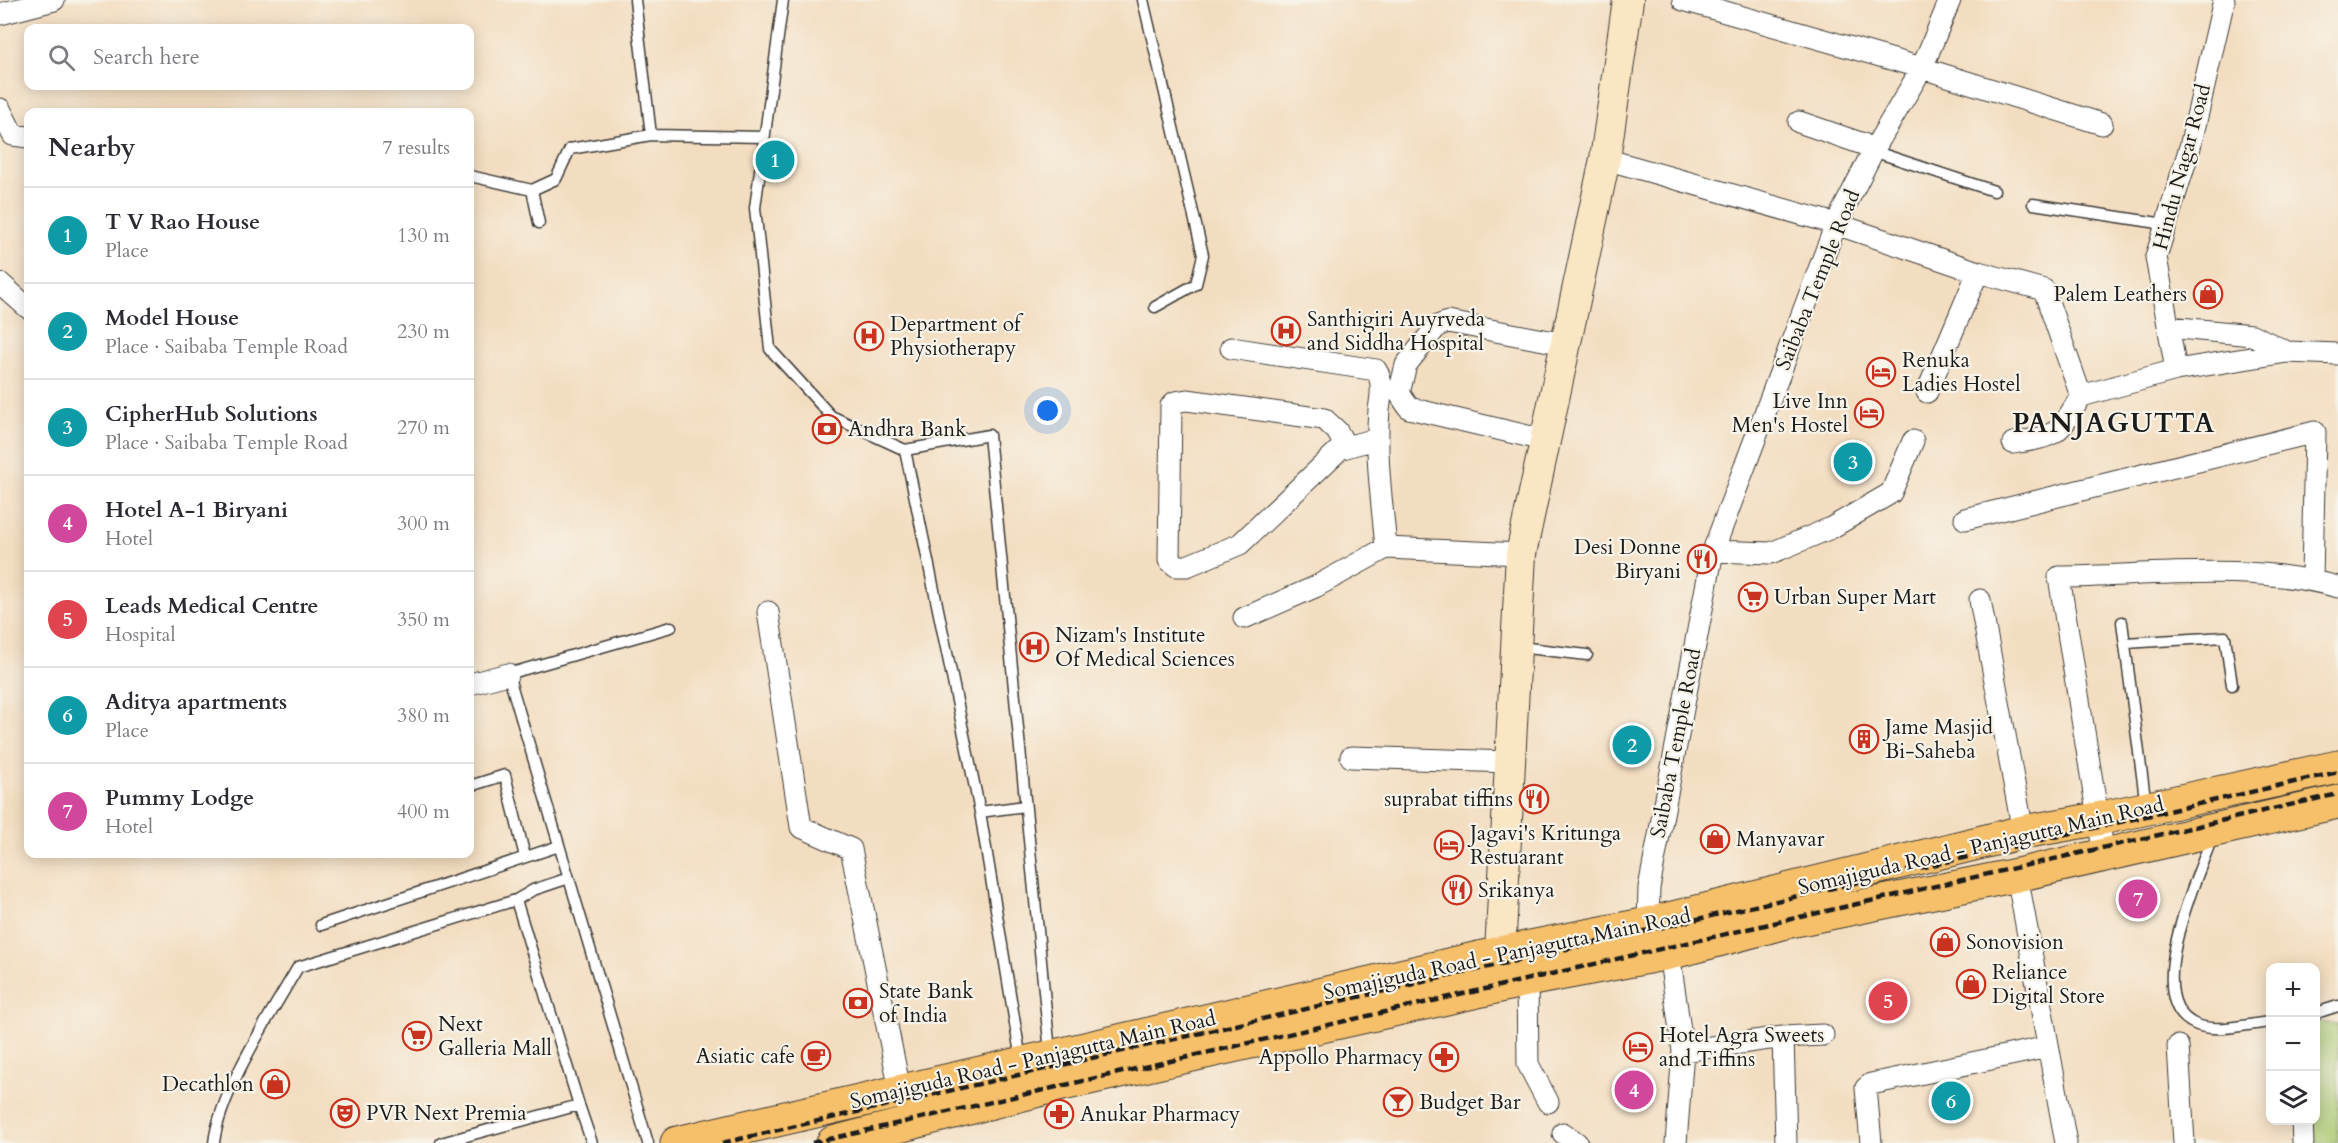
<!DOCTYPE html>
<html lang="en">
<head>
<meta charset="utf-8">
<style>
  :root { --surface:#fff; --page:#f7f7f7; --text:#2b2b33; --muted:#7c7c81; --line:#e1e1e2; --accent:#d93025 }
  body { margin:0; font-family:Cardo,serif; background:var(--page); color:var(--text) }
  .controls { position:absolute; right:18px; bottom:18px; display:grid; overflow:hidden; border-radius:12px; box-shadow:0 3px 15px #0003 }
  .controls button { width:54px; height:54px; display:grid; place-items:center; padding:0; border:0; border-bottom:2px solid var(--line); background:var(--surface); color:var(--text); font:30px sans-serif }
  .you { position:absolute; left:1048px; top:411px; width:21px; height:21px; margin:-15px; border:4px solid #fff; border-radius:50%; background:#1a73e8; box-shadow:0 0 0 9px #1a73e833 }
  .badge { display:grid; place-items:center; width:39px; height:39px; border-radius:50%; background:var(--accent); color:#fff; font-size:20px; font-weight:700 }
  .pin { position:absolute; translate:-50% -50%; border:3px solid #fff; box-shadow:0 2px 6px #0006 }
  .list { margin:0; padding:0; list-style:none }
  h2 { display:flex; justify-content:space-between; align-items:center; height:78px; margin:0; padding:0 24px; font-size:26px }
  h2 small { font-size:20px; font-weight:400; color:var(--muted) }
  .list li { display:grid; grid-template-columns:39px 1fr auto; gap:18px; align-items:center; box-sizing:border-box; height:96px; padding:0 24px; border-top:2px solid var(--line) }
  .list b { display:block; font-size:22px; white-space:nowrap }
  .list p { margin:0; font-size:20px; white-space:nowrap; color:var(--muted) }
  .list em { font-size:20px; font-style:normal; color:var(--muted) }
  .icon { flex:none; width:33px; height:33px; fill:none; stroke:currentColor; stroke-width:2; stroke-linecap:round; stroke-linejoin:round }
  .map { position:relative; flex:none; width:2338px; height:1143px; overflow:hidden }
  .search { position:absolute; background:var(--surface); box-shadow:0 3px 15px #0003; left:24px; top:24px; width:450px; height:66px; display:flex; align-items:center; gap:15px; box-sizing:border-box; padding:0 21px; border-radius:12px; color:var(--muted); font-size:22px }
  .panel { position:absolute; background:var(--surface); box-shadow:0 3px 15px #0003; left:24px; top:108px; width:450px; height:750px; border-radius:12px }
  .map>svg:first-child { display:block }
  .green { fill:#a8c870; stroke:#627246; stroke-width:1.5 }
  .lines { fill:none; stroke-linecap:round; stroke-linejoin:round }
  .lane-casing { stroke:#3c3935; stroke-width:13 }
  .street-casing { stroke:#3c3935; stroke-width:23 }
  .secondary-casing { stroke:#3c3935; stroke-width:32 }
  .highway-casing { stroke:#3c3935; stroke-width:35 }
  .lane { stroke:#fff; stroke-width:10 }
  .street { stroke:#fff; stroke-width:21 }
  .secondary { stroke:#fbe6c4; stroke-width:30 }
  .highway { stroke:#f6c06b; stroke-width:33 }
  .rail { stroke:#1c1c1c; stroke-width:4.5; stroke-dasharray:9 4.5; stroke-linecap:butt }
  .labels { text-anchor:middle; dominant-baseline:central; stroke-width:4.5; stroke-linejoin:round; paint-order:stroke }
  .street-label { font-size:21px; fill:#1c1c1c; stroke:#f7f3e8 }
  .poi-label { font-size:21px; fill:#1c1c1c; stroke:#f7f3e8; text-anchor:start }
  .district-label { font-size:27px; font-weight:bold; letter-spacing:1.5px; fill:#1c1c1c; stroke:#f7f3e8 }
</style>
</head>
<body>
<div class="map">
<svg width="2338" height="1143" viewBox="0 0 2338 1143">
  <rect width="100%" height="100%" fill="#f7f3e8"/>
  <filter id="ink" filterUnits="userSpaceOnUse"><feTurbulence type="fractalNoise" baseFrequency=".0167" numOctaves="2"/><feDisplacementMap in="SourceGraphic" scale="12" xChannelSelector="R" yChannelSelector="G"/><feConvolveMatrix kernelMatrix="1 2 1 2 8 2 1 2 1" color-interpolation-filters="sRGB"/></filter>
  <filter id="wash" filterUnits="userSpaceOnUse"><feTurbulence type="fractalNoise" baseFrequency=".008" numOctaves="4" result="noise"/><feDisplacementMap in="SourceGraphic" scale="24" xChannelSelector="R" yChannelSelector="G"/><feGaussianBlur stdDeviation="1.35" result="paint"/><feColorMatrix in="noise" values="0 0 0 0 0 0 0 0 0 0 0 0 0 0 0 0 0 1.4 0 .05"/><feComposite in="paint" operator="in"/></filter>
  <g filter="url(#wash)">
    <rect width="100%" height="100%" fill="#f3ddc0"/>
    <path class="green" d="M2316,1022L2338,1024V1143H2308L2307,1121L2316,1120Z"/>
  </g>
  <g filter="url(#ink)">
    <g class="lines">
      <g class="lane-casing">
        <path id="lane" d="M635,0L651,135
          M783,0L755,208L770,349L831,416L905,450L989,435L1050,1052
          M1143,0L1203,255L1196,284L1155,307
          M1873,151L1994,191
          M470,176L532,190L539,223
          M532,190L556,179L570,149L651,135L764,137
          M2033,204L2165,224
          M905,450L980,812L1021,1060
          M2122,622L2146,806
          M2125,643L2225,637L2232,685
          M1519,647L1587,655
          M470,786L505,775L525,857
          M980,812L1025,806
          M2213,835C2199,874 2138,1003 2197,1025C2219,1033 2248,1024 2270,1022
          M516,900L579,1105
          M321,925L559,846
          M2316,1013L2338,1006
          M214,1143C219,1093 272,1012 298,967L516,900L533,890L569,878
          M441,1143L579,1105L592,1143
          M648,1143L508,674L671,627"/>
      </g>
      <g class="street-casing">
        <path id="street" d="M1683,0L1922,68L2102,124
          M0,14L54,0
          M0,109L13,135L28,137
          M1799,122L1863,144L1873,151
          M1605,159L1836,224L1978,272L2044,290L2081,396L2176,370L2287,352L2338,354
          M0,283L28,308
          M2169,327L2252,335L2287,352
          M1231,348L1376,370C1384,382 1381,396 1379,410C1375,456 1382,501 1386,548L1521,554
          M2176,370L2156,257L2190,147L2224,0
          M1927,392L1978,272
          M1544,440L1409,408L1399,393L1406,365L1437,326L1448,322L1565,344
          M2013,443C2058,436 2058,435 2081,396
          M1346,447L1337,431L1324,419L1187,400L1175,402L1171,406L1169,560L1176,566H1187L1240,544L1340,449C1352,445 1363,442 1376,440
          M1965,519L2315,432L2312,580
          M1713,551L1771,553L1831,528L1891,493L1913,441
          M1980,600L2023,832
          M768,612L801,827L851,849L900,1090
          M1244,618L1315,587L1386,548
          M470,684L508,674
          M1351,757L1511,762
          M2104,855L2059,577C2151,576 2248,562 2338,587
          M2017,875L2066,1143
          M1648,924L1649,888L1713,551L1836,224L1873,151L1922,68L1950,0
          M1669,953L1683,1051L1676,1143
          M1527,980L1528,1064L1548,1102
          M1783,1037L1786,1143
          M2178,1046L2184,1143
          M1683,1051L1783,1037L1823,1035
          M2302,1120L2303,1143
          M1563,1133L1577,1143
          M1871,1143L1866,1088L1871,1084L2048,1047"/>
      </g>
      <g class="secondary-casing">
        <path id="secondary" d="M1500,953L1521,554L1605,159L1628,0"/>
      </g>
      <g class="highway-casing">
        <path id="highway" d="M677,1143L1500,953L1648,924L2023,832L2097,819L2338,767
          M833,1143L1054,1086L1527,980L1669,953L1790,921L2017,875L2338,802"/>
      </g>
      <use href="#lane" class="lane"/>
      <use href="#street" class="street"/>
      <use href="#secondary" class="secondary"/>
      <use href="#highway" class="highway"/>
      <path class="rail" d="M722,1143L2338,772
        M812,1143L2338,794"/>
    </g>
  </g>
  <defs>
    <g id="shop-ring" transform="scale(1.5)"><circle r="9.5" fill="#f7f3e8" stroke="#c8321e" stroke-width="1.5"/><path d="M-5-2.5h2.3a2.7 3.5 0 0 1 5.4 0H5L5.5 6h-11ZM-1.5-2.5h3a1.5 2.3 0 0 0-3 0Z" fill="#c8321e"/></g>
    <g id="hospital-ring" transform="scale(1.5)"><circle r="9.5" fill="#f7f3e8" stroke="#c8321e" stroke-width="1.5"/><path d="M-5-5h3v3.5h4V-5h3V5h-3V1.5h-4V5h-3Z" fill="#c8321e"/></g>
    <g id="hotel-ring" transform="scale(1.5)"><circle r="9.5" fill="#f7f3e8" stroke="#c8321e" stroke-width="1.5"/><path d="M-6-4.5h1.5V1H6V5H4.5V3h-9V5H-6ZM-4 0a1.8 1.8 0 1 1 3.6 0ZM.5 0V-2.5h3Q6-2.5 6 0Z" fill="#c8321e"/></g>
    <g id="bank-ring" transform="scale(1.5)"><circle r="9.5" fill="#f7f3e8" stroke="#c8321e" stroke-width="1.5"/><path d="M-6-4H6V4H-6ZM0-2.3a2.3 2.3 0 1 0 0 4.6a2.3 2.3 0 1 0 0-4.6Z" fill="#c8321e"/></g>
    <g id="restaurant-ring" transform="scale(1.5)"><circle r="9.5" fill="#f7f3e8" stroke="#c8321e" stroke-width="1.5"/><path d="M-5-6h1v4h1v-4h1v4h1v-4h1v5L-1.5 .5V6h-2V.5L-5-1ZM5-6V6H3V1.5H1.5Q1.5-4 5-6Z" fill="#c8321e"/></g>
    <g id="supermarket-ring" transform="scale(1.5)"><circle r="9.5" fill="#f7f3e8" stroke="#c8321e" stroke-width="1.5"/><path d="M-6-5.5h2.5l.6 2H6L4.5 2H-2.5L-4.4-4H-6ZM-1.5 3.2a1.3 1.3 0 1 0 .1 0ZM3 3.2a1.3 1.3 0 1 0 .1 0Z" fill="#c8321e"/></g>
    <g id="building-ring" transform="scale(1.5)"><circle r="9.5" fill="#f7f3e8" stroke="#c8321e" stroke-width="1.5"/><path d="M-4-6H4V6H1V3H-1V6H-4ZM-2.5-4.3h1.7v1.8h-1.7ZM.8-4.3h1.7v1.8H.8ZM-2.5-1h1.7V.8h-1.7ZM.8-1h1.7V.8H.8Z" fill="#c8321e"/></g>
    <g id="cafe-ring" transform="scale(1.5)"><circle r="9.5" fill="#f7f3e8" stroke="#c8321e" stroke-width="1.5"/><path d="M-5.5-4.5H6V0H3Q3 3.5 0 3.5H-2.5Q-5.5 3.5-5.5 0ZM3-3.2v2h1.7v-2ZM-6 4.5H4V6H-6Z" fill="#c8321e"/></g>
    <g id="pharmacy-ring" transform="scale(1.5)"><circle r="9.5" fill="#f7f3e8" stroke="#c8321e" stroke-width="1.5"/><path d="M-2-6h4v4h4v4h-4v4h-4v-4h-4v-4h4Z" fill="#c8321e"/></g>
    <g id="bar-ring" transform="scale(1.5)"><circle r="9.5" fill="#f7f3e8" stroke="#c8321e" stroke-width="1.5"/><path d="M-6-5H6L.8 .8V4.5H3.5V6h-7V4.5H-.8V.8Z" fill="#c8321e"/></g>
    <g id="theatre-ring" transform="scale(1.5)"><circle r="9.5" fill="#f7f3e8" stroke="#c8321e" stroke-width="1.5"/><path d="M-5-5.5Q0-4 5-5.5V0Q5 5 0 6Q-5 5-5 0ZM-3.3-2.5H-1v1.5H-3.3ZM1-2.5H3.3v1.5H1ZM-2.8 1Q0 5.5 2.8 1Z" fill="#c8321e"/></g>
  </defs>
  <g fill-rule="evenodd">
    <use href="#shop-ring" x="2208" y="294"/>
    <use href="#hospital-ring" x="1286" y="331"/>
    <use href="#hospital-ring" x="869" y="336"/>
    <use href="#hotel-ring" x="1881" y="372"/>
    <use href="#hotel-ring" x="1869" y="413"/>
    <use href="#bank-ring" x="827" y="429"/>
    <use href="#restaurant-ring" x="1702" y="559"/>
    <use href="#supermarket-ring" x="1753" y="597"/>
    <use href="#hospital-ring" x="1034" y="647"/>
    <use href="#building-ring" x="1864" y="739"/>
    <use href="#restaurant-ring" x="1534" y="799"/>
    <use href="#shop-ring" x="1715" y="839"/>
    <use href="#hotel-ring" x="1449" y="845"/>
    <use href="#restaurant-ring" x="1457" y="890"/>
    <use href="#shop-ring" x="1945" y="942"/>
    <use href="#shop-ring" x="1971" y="984"/>
    <use href="#bank-ring" x="858" y="1003"/>
    <use href="#supermarket-ring" x="417" y="1036"/>
    <use href="#hotel-ring" x="1638" y="1047"/>
    <use href="#cafe-ring" x="816" y="1056"/>
    <use href="#pharmacy-ring" x="1444" y="1057"/>
    <use href="#shop-ring" x="275" y="1084"/>
    <use href="#bar-ring" x="1398" y="1102"/>
    <use href="#theatre-ring" x="345" y="1113"/>
    <use href="#pharmacy-ring" x="1059" y="1114"/>
  </g>
  <g class="labels">
    <g class="street-label">
      <text transform="translate(2182 167) rotate(-75)">Hindu Nagar Road</text>
      <text transform="translate(1818 280) rotate(-68)">Saibaba Temple Road</text>
      <text transform="translate(1676 743) rotate(-79)">Saibaba Temple Road</text>
      <text transform="translate(1981 846) rotate(-13)">Somajiguda Road - Panjagutta Main Road</text>
      <text transform="translate(1507 954) rotate(-12)">Somajiguda Road - Panjagutta Main Road</text>
      <text transform="translate(1033 1060) rotate(-13)">Somajiguda Road - Panjagutta Main Road</text>
    </g>
    <g class="poi-label">
      <text x="2187" y="294" text-anchor="end">Palem Leathers</text>
      <text x="1307" y="319">Santhigiri Auyrveda<tspan x="1307" dy="24">and Siddha Hospital</tspan></text>
      <text x="890" y="324">Department of<tspan x="890" dy="24">Physiotherapy</tspan></text>
      <text x="1902" y="360">Renuka<tspan x="1902" dy="24">Ladies Hostel</tspan></text>
      <text x="1848" y="401" text-anchor="end">Live Inn<tspan x="1848" dy="24">Men's Hostel</tspan></text>
      <text x="848" y="429">Andhra Bank</text>
      <text x="1681" y="547" text-anchor="end">Desi Donne<tspan x="1681" dy="24">Biryani</tspan></text>
      <text x="1774" y="597">Urban Super Mart</text>
      <text x="1055" y="635">Nizam's Institute<tspan x="1055" dy="24">Of Medical Sciences</tspan></text>
      <text x="1885" y="727">Jame Masjid<tspan x="1885" dy="24">Bi-Saheba</tspan></text>
      <text x="1513" y="799" text-anchor="end">suprabat tiffins</text>
      <text x="1470" y="833">Jagavi's Kritunga<tspan x="1470" dy="24">Restuarant</tspan></text>
      <text x="1736" y="839">Manyavar</text>
      <text x="1478" y="890">Srikanya</text>
      <text x="1966" y="942">Sonovision</text>
      <text x="1992" y="972">Reliance<tspan x="1992" dy="24">Digital Store</tspan></text>
      <text x="879" y="991">State Bank<tspan x="879" dy="24">of India</tspan></text>
      <text x="438" y="1024">Next<tspan x="438" dy="24">Galleria Mall</tspan></text>
      <text x="1659" y="1035">Hotel Agra Sweets<tspan x="1659" dy="24">and Tiffins</tspan></text>
      <text x="795" y="1056" text-anchor="end">Asiatic cafe</text>
      <text x="1423" y="1057" text-anchor="end">Appollo Pharmacy</text>
      <text x="254" y="1084" text-anchor="end">Decathlon</text>
      <text x="1419" y="1102">Budget Bar</text>
      <text x="366" y="1113">PVR Next Premia</text>
      <text x="1080" y="1114">Anukar Pharmacy</text>
    </g>
    <g class="district-label">
      <text x="2114" y="423">PANJAGUTTA</text>
    </g>
  </g>
</svg>
<div class="controls">
<button>+</button>
<button>−</button>
<button><svg class="icon" aria-label="layers" viewBox="0 0 24 24"><path d="M12 4l9 5-9 5-9-5zM3 14l9 5 9-5"/></svg></button>
</div>
<div class="you"></div>
<div class="pin badge" style="left:775px;top:160px;background:#0f9aa8">1</div>
<div class="pin badge" style="left:1632px;top:745px;background:#0f9aa8">2</div>
<div class="pin badge" style="left:1853px;top:462px;background:#0f9aa8">3</div>
<div class="pin badge" style="left:1634px;top:1090px;background:#d1479c">4</div>
<div class="pin badge" style="left:1888px;top:1001px;background:#e0444e">5</div>
<div class="pin badge" style="left:1951px;top:1101px;background:#0f9aa8">6</div>
<div class="pin badge" style="left:2138px;top:899px;background:#d1479c">7</div>
<div class="search"><svg class="icon" aria-label="search" viewBox="0 0 24 24"><circle cx="10" cy="10" r="6"/><path d="M15 15l6 6"/></svg>Search here</div>
<section class="panel">
<h2>Nearby<small>7 results</small></h2>
<ul class="list">
<li><span class="badge" style="background:#0f9aa8">1</span><div><b>T V Rao House</b><p>Place</p></div><em>130 m</em></li>
<li><span class="badge" style="background:#0f9aa8">2</span><div><b>Model House</b><p>Place · Saibaba Temple Road</p></div><em>230 m</em></li>
<li><span class="badge" style="background:#0f9aa8">3</span><div><b>CipherHub Solutions</b><p>Place · Saibaba Temple Road</p></div><em>270 m</em></li>
<li><span class="badge" style="background:#d1479c">4</span><div><b>Hotel A-1 Biryani</b><p>Hotel</p></div><em>300 m</em></li>
<li><span class="badge" style="background:#e0444e">5</span><div><b>Leads Medical Centre</b><p>Hospital</p></div><em>350 m</em></li>
<li><span class="badge" style="background:#0f9aa8">6</span><div><b>Aditya apartments</b><p>Place</p></div><em>380 m</em></li>
<li><span class="badge" style="background:#d1479c">7</span><div><b>Pummy Lodge</b><p>Hotel</p></div><em>400 m</em></li>
</ul>
</section>
</div>
</body>
</html>
